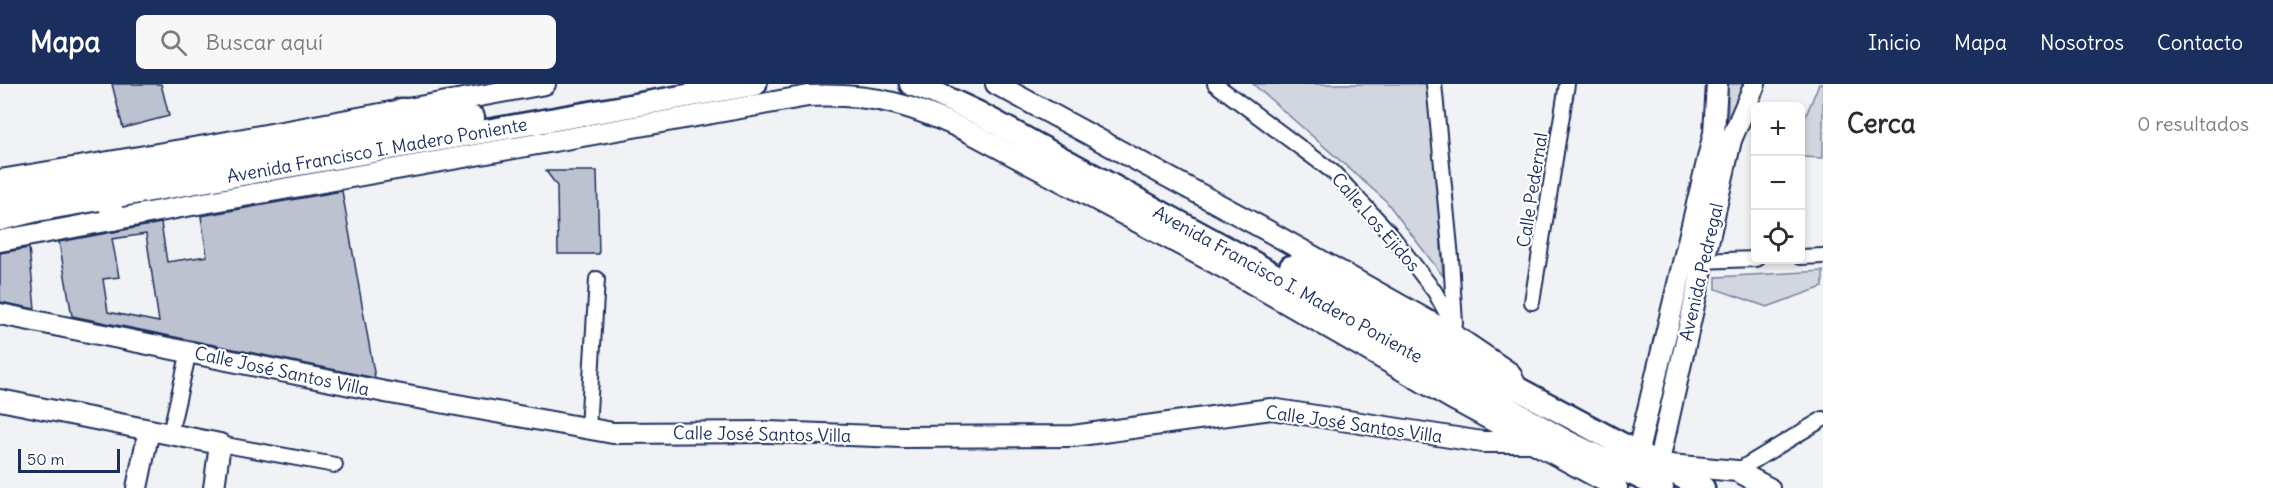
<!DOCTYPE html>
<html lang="es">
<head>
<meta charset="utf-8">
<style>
  :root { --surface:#fff; --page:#f7f7f7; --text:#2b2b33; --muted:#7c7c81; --line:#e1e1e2; --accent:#1b2f5e }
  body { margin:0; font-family:Delius,sans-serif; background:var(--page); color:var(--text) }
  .controls { position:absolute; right:18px; top:18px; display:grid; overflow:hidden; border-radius:9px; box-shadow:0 3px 9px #0003 }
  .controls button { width:54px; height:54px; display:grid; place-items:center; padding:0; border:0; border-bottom:2px solid var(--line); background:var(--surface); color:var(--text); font:30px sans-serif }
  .scale { position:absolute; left:18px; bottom:15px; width:102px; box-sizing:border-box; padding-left:6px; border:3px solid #1b2f5e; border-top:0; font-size:16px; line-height:21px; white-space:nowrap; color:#1b2f5e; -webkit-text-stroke:4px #fff; paint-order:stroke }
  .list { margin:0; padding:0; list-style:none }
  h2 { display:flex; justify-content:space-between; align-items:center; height:78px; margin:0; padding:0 24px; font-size:26px }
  h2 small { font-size:20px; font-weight:400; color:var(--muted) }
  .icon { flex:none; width:33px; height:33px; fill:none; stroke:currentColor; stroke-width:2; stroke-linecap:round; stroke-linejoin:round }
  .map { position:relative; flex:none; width:1823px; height:404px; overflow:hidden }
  header { display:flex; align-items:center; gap:36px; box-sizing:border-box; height:84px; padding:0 30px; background:var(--accent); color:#fff }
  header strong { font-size:28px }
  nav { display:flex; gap:33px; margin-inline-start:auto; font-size:21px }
  .search { width:420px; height:54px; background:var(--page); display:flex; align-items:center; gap:15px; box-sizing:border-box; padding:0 21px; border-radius:9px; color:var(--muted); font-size:22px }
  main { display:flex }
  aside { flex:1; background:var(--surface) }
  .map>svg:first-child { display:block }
  .green { fill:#d2d6df; stroke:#76829e; stroke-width:1.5 }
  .building { fill:#bcc2d0; stroke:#1b2f5e; stroke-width:1.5; fill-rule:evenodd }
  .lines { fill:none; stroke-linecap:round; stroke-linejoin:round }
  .street-casing { stroke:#1b2f5e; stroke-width:18 }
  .secondary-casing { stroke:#1b2f5e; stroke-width:24 }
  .primary-casing { stroke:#1b2f5e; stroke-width:27 }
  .street { stroke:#fff; stroke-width:14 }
  .secondary { stroke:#fff; stroke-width:20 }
  .primary { stroke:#fff; stroke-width:22 }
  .labels { text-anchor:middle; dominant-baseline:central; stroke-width:4.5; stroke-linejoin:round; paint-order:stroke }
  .street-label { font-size:18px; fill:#1b2f5e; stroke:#fff }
</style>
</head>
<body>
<header>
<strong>Mapa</strong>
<div class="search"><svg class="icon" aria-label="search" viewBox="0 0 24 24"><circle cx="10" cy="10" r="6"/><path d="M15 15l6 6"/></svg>Buscar aquí</div>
<nav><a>Inicio</a><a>Mapa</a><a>Nosotros</a><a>Contacto</a></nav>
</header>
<main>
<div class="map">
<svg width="1823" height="404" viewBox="0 0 1823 404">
  <rect width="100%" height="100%" fill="#f1f2f5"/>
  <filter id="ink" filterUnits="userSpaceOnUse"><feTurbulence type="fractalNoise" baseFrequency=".0167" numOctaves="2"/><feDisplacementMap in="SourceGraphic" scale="12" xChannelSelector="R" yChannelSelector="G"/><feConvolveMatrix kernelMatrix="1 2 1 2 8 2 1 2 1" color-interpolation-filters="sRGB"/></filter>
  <g filter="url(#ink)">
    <path class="green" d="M1253,0H1430L1443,192L1386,117Z
      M1728,0H1745L1728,41Z
      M1819,0H1823V74L1801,73V43Z
      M1823,187V203L1767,223L1716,205V193Z"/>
    <path class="building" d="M112,0H161L169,32L123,44Z
      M546,87H597L599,170H558L557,102Z
      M342,107L375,294L72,232L59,158L161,139L167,178L207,172L201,132ZM146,150L159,238L108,228L103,195L119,193L112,155Z
      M29,164L35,225L0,218V169Z"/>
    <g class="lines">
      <g class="street-casing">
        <path id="street" d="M1215,0L1333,88L1388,147L1435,208L1455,245
          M1434,0L1451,174L1455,240
          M1800,173L1823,172
          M1698,177L1756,175
          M1532,218L1567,0
          M588,344L597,195
          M170,350L189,267
          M220,360L335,381
          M1737,387L1823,335"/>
      </g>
      <g class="secondary-casing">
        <path id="secondary" d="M996,0L1268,147L1457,253L1510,289L1517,304
          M0,96L211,61L545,0
          M0,157L181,123L808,12C874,9 914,21 973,50L1241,193L1456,317L1617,404
          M0,230L385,308L613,349L768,348L902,353L1073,352L1271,325L1482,358H1529
          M0,316L220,360L214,404
          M1659,380L1737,387L1769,404
          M1634,384L1714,49L1717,0
          M1655,395L1731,56L1755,0
          M137,404L149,346"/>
      </g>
      <g class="primary-casing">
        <path id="primary" d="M911,0L935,9L978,29L1250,177L1567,358L1662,404
          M401,26L447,27
          M0,113L343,53L473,34
          M109,114L113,135
          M0,135L37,126L755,0
          M1291,183L1703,404"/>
      </g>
      <use href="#street" class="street"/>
      <use href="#secondary" class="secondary"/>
      <use href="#primary" class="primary"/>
    </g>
  </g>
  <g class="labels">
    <g class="street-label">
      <text transform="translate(377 66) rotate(-10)">Avenida Francisco I. Madero Poniente</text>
      <text transform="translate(1532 106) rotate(-81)">Calle Pedernal</text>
      <text transform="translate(1376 138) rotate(49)">Calle Los Ejidos</text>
      <text transform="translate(1701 188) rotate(-77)">Avenida Pedregal</text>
      <text transform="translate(1288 200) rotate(29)">Avenida Francisco I. Madero Poniente</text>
      <text transform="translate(282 287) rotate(12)">Calle José Santos Villa</text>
      <text transform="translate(1354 340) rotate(8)">Calle José Santos Villa</text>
      <text transform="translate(762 350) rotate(1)">Calle José Santos Villa</text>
    </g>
  </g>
</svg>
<div class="controls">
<button>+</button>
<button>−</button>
<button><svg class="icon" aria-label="locate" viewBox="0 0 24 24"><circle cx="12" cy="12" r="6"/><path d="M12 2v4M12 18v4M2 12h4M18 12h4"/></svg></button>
</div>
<div class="scale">50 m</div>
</div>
<aside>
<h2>Cerca<small>0 resultados</small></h2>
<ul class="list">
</ul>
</aside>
</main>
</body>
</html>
